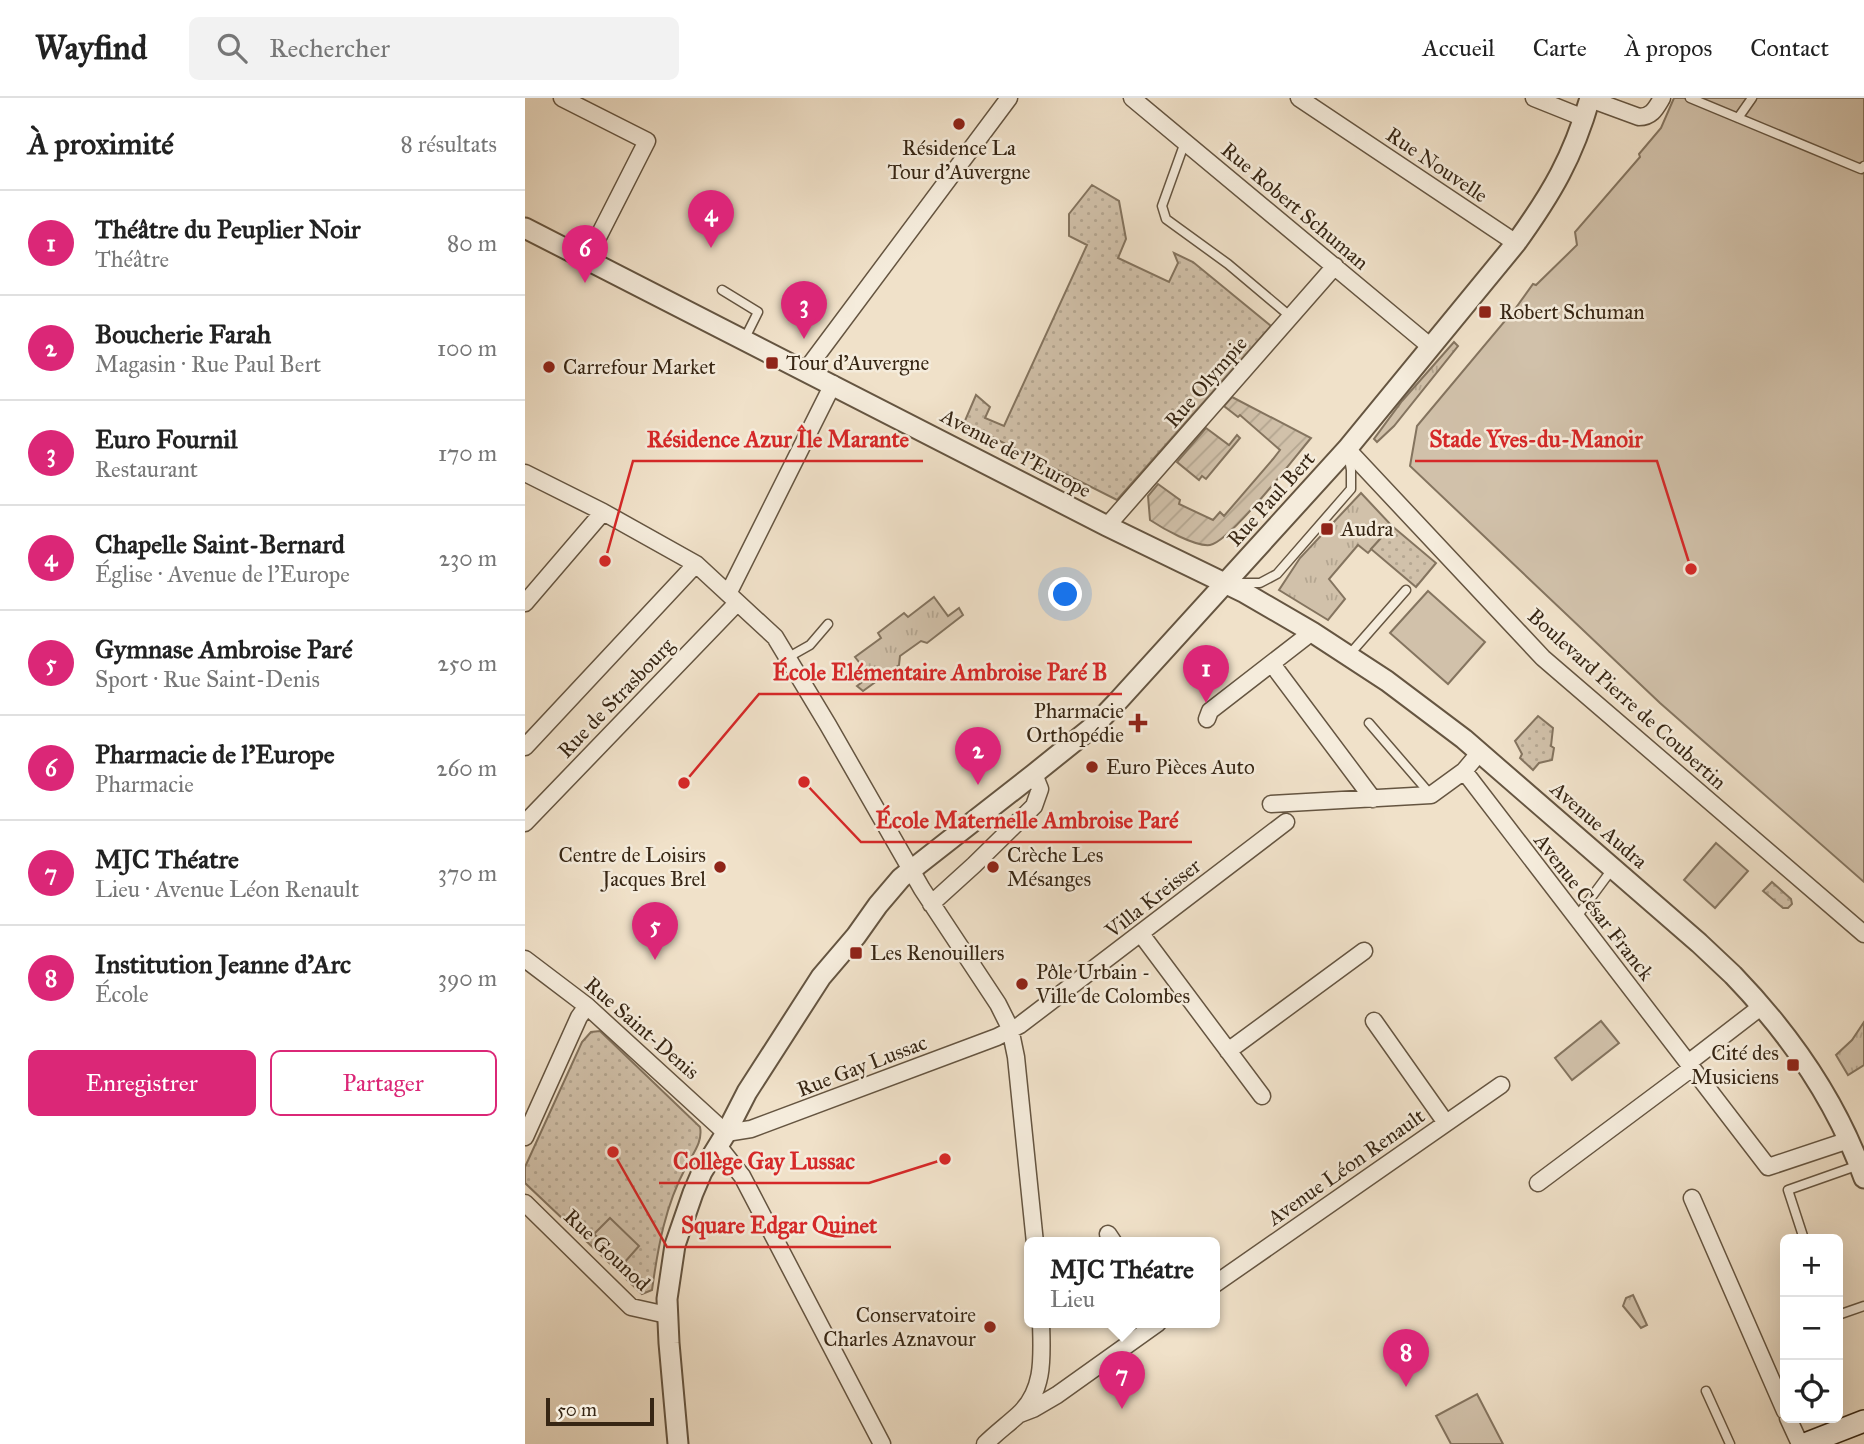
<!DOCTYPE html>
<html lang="fr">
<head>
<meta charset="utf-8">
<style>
  :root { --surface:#fff; --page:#f2f2f2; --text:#222; --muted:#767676; --line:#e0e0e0; --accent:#db2777 }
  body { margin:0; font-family:"IM FELL Great Primer",serif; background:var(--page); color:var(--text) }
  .controls { position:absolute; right:21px; bottom:21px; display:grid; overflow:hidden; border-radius:10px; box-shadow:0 7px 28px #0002 }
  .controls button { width:63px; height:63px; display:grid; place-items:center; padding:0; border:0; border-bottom:2px solid var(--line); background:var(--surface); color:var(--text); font:35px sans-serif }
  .scale { position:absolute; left:21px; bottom:18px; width:108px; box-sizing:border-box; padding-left:7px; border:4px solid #372614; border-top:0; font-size:19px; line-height:24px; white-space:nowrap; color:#372614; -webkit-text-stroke:5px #f5ecdc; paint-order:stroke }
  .you { position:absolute; left:541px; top:497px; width:24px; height:24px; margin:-18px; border:5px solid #fff; border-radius:50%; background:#1a73e8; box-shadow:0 0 0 10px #1a73e833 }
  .badge { display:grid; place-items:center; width:46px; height:46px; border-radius:50%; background:var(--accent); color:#fff; font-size:23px; font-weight:700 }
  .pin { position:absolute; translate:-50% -58px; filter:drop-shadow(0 2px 4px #0008) }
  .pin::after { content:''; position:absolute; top:37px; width:24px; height:21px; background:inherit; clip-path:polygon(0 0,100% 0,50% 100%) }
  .popup { position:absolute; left:499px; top:1139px; width:196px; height:91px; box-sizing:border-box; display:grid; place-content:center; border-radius:10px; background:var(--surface); filter:drop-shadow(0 2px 5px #0005); font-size:23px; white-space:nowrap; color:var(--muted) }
  .popup b { font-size:26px; color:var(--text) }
  .popup::after { content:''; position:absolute; left:50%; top:100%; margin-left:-14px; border:14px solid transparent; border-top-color:var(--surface) }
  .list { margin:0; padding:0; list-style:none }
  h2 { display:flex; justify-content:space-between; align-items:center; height:91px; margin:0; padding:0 28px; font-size:30px }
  h2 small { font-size:23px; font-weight:400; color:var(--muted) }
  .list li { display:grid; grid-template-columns:46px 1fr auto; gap:21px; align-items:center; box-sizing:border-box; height:105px; padding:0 28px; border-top:2px solid var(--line) }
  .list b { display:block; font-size:26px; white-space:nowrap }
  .list p { margin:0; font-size:23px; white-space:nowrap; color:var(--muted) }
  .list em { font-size:23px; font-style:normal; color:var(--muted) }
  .actions { display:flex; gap:14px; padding:21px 28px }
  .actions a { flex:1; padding:16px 0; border:2px solid var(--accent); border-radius:10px; text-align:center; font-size:24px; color:var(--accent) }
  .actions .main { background:var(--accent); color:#fff }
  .icon { flex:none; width:38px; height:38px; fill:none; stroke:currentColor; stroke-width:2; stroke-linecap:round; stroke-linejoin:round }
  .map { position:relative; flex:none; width:1339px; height:1346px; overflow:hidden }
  header { display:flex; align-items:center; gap:42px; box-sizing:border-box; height:98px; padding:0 35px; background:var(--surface); border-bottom:2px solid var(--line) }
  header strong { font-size:33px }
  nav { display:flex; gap:38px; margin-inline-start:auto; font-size:24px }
  .search { width:490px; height:63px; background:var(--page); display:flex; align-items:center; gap:18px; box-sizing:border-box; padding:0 24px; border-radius:10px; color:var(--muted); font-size:26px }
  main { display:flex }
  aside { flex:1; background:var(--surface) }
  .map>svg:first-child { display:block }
  .grass { fill:url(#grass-tufts); stroke:#84745f; stroke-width:2 }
  .park { fill:url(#park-dots); stroke:#84745f; stroke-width:2 }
  .garden { fill:url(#garden-furrows); stroke:#84745f; stroke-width:2 }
  .pitch { fill:#d1c1aa; stroke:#84745f; stroke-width:2 }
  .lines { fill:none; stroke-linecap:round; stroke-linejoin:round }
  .service-casing { stroke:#655541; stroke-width:11 }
  .minor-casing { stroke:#655541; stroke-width:19 }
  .tertiary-casing { stroke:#655541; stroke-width:23 }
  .secondary-casing { stroke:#372614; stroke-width:24 }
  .service { stroke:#f5ecdc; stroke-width:8 }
  .minor { stroke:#f5ecdc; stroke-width:16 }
  .tertiary { stroke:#f5ecdc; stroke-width:19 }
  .secondary { stroke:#f5ecdc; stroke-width:21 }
  .poi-dot { fill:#8f2418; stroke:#f5ecdc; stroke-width:2.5 }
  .labels { text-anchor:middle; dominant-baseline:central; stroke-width:5; stroke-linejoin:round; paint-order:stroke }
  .poi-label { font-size:21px; fill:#372614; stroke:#f5ecdc; text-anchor:start }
  .street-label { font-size:21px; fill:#372614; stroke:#f5ecdc }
  .leader { fill:none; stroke:#d62828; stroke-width:2.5 }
  .callout-dot { fill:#d62828; stroke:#f5ecdc; stroke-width:2.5 }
  .callout-label { font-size:23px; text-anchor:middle; font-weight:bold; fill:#d62828; stroke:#f5ecdc; stroke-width:5; stroke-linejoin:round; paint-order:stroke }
</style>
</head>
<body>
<header>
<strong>Wayfind</strong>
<div class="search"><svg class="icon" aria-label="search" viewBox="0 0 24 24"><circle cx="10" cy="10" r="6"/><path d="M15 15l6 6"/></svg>Rechercher</div>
<nav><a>Accueil</a><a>Carte</a><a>À propos</a><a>Contact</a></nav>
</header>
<main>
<aside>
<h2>À proximité<small>8 résultats</small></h2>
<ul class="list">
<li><span class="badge">1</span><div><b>Théâtre du Peuplier Noir</b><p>Théâtre</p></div><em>80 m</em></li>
<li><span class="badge">2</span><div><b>Boucherie Farah</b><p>Magasin · Rue Paul Bert</p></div><em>100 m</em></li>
<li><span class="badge">3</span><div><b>Euro Fournil</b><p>Restaurant</p></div><em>170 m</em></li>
<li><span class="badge">4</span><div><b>Chapelle Saint-Bernard</b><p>Église · Avenue de l'Europe</p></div><em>230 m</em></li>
<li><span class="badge">5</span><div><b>Gymnase Ambroise Paré</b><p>Sport · Rue Saint-Denis</p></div><em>250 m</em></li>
<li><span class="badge">6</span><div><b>Pharmacie de l'Europe</b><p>Pharmacie</p></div><em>260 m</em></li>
<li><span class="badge">7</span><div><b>MJC Théatre</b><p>Lieu · Avenue Léon Renault</p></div><em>370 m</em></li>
<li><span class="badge">8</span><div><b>Institution Jeanne d'Arc</b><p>École</p></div><em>390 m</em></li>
</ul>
<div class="actions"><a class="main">Enregistrer</a><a>Partager</a></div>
</aside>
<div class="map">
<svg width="1339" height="1346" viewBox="0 0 1339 1346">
  <defs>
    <pattern id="grass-tufts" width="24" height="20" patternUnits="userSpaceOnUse" patternTransform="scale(1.75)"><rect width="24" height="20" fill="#d1c1aa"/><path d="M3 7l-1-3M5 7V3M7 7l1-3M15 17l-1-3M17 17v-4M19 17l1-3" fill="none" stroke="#b4a691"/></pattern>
    <pattern id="park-dots" width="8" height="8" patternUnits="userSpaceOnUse" patternTransform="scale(1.75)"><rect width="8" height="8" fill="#d1c1aa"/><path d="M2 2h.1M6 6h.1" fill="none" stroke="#b4a691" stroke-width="1.8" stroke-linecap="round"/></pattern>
    <pattern id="garden-furrows" width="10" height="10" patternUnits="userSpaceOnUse" patternTransform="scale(1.75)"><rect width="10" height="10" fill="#d1c1aa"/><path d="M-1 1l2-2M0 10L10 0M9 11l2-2" fill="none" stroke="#b4a691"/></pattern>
  </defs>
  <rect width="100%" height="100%" fill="#f0e1c9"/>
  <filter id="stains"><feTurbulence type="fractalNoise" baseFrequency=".00286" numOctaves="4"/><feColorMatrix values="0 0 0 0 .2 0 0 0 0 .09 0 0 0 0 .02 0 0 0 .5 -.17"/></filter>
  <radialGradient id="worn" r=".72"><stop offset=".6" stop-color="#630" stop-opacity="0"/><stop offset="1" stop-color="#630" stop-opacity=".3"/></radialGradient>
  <path class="grass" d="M929,244L933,248L869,328L852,344L849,341L877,303Z
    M836,395L867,428L843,455L833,447L804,481L820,501L803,522L754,492L775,460Z
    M409,499L423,518L434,510L438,517L402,545L396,543L375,558L374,567L338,593L332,588L345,578L330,559L356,540L353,535L379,515L383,519Z
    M1339,924V967L1323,977L1311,957L1327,942Z
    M1108,1197L1122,1227L1116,1230L1098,1208L1101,1200Z"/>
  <path class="park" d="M567,87L594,103L601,141L593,160L644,184L653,165L649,155L668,164L746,228L592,402L439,325L451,297L465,309L460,320L479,328L562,147L544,138V116Z
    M867,428L911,465L891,489L846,451Z
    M1013,618L1028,630L1026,648L1029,650L1027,662L1014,665L1008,672L995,660L997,656L990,643Z
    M1247,784L1266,801L1267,806L1263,810H1258L1238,793Z
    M75,933L175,1029C178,1044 168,1055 161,1069C140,1108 133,1149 127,1192L117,1196L0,1085V1069L57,944L66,934Z"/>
  <path class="garden" d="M707,299L786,340C769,360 705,444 685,447C670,449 637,430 625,422L623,398L633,386L655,402L654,406L688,422L695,414L699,418L748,361L755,352L715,317L713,319L699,308Z
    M681,330L704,347L712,337L715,340L681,381L677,378L674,382L652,364Z"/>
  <path class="pitch" d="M1149,0H1339V784L1135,605L885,368L892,328L990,211L1008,186L1011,187L1052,147L1050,134L1115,59L1114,56L1136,30Z
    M903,493L960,544L923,586L865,535Z
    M1191,745L1223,773L1190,810L1159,782Z
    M1076,923L1094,945L1047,982L1030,960Z
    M85,1120L114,1148L99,1165L69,1136Z
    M952,1296L978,1346H926L911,1318Z"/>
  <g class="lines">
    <g class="service-casing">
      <path id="service" d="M1165,0L1336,71L1339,68
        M1213,20L1227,0
        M660,44L637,108L641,121L703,166L766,219
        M197,192L233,214L219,242
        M713,485H735L752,476L826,391V372L823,355
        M824,557L881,492
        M262,560L285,547L303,526
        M844,625L906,697
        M1051,820L1088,770
        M1279,1141L1263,1092L1334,1067
        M1313,1217L1339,1208
        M1181,1293L1205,1346"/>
    </g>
    <g class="minor-casing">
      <path id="minor" d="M37,0L122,43L62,161
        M607,0L906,249
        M774,0L991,145
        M1009,0L1059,20
        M1065,1L1114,19C1127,19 1131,10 1137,0
        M281,272L484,0
        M822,351L1018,560L1339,836
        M0,375L78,414L171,466L250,539L303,627L397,791L473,906L485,930L491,959L510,1145
        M582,428L810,168
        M204,494L308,286
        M0,505L78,414
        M747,566L848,701
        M682,621L685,613L787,534
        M0,649L171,466
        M939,673L1243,1069L1324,1042
        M746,706L906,697L939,673L955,654
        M0,725L212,505
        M406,806L449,767L509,708L515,691L509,676
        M616,836L737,998
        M0,861L62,908L201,1035L226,1031L472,939L495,927L761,724
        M849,923L921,1025
        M703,953L839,853
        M1163,965L1237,908
        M0,1039L54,919L62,908
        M194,1049L217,1078L357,1346
        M1013,1085L1167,970
        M1167,1100L1260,1313
        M0,1105L106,1209L142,1217
        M583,1136L589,1145
        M690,1186L976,987
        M495,1316L508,1311L532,1297L633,1225
        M1263,1320L1275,1346
        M460,1346C470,1336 482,1327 493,1317C520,1293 517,1258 516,1225"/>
    </g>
    <g class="tertiary-casing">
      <path id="tertiary" d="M0,130L582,428L720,495L787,534L862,583L939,641L1174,845L1208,877C1264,935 1312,1004 1339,1080
        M153,1346L144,1245L142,1201L150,1147L168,1095L177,1074L201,1035L222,994L296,879L331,838L353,807L376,780L509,676L570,627L593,603L822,351L991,145C1027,95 1048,59 1065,0"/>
    </g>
    <g class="secondary-casing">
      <path id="secondary" d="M1280,1346L1339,1323"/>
    </g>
    <use href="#service" class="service"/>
    <use href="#minor" class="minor"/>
    <use href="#tertiary" class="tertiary"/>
    <use href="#secondary" class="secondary"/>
  </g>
  <g class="poi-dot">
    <circle cx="434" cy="26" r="7"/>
    <rect x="953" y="207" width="14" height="14" rx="3.5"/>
    <rect x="240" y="258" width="14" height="14" rx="3.5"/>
    <circle cx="24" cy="269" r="7"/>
    <rect x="795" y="424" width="14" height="14" rx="3.5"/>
    <path d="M609.5 614.5h7v7h7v7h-7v7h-7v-7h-7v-7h7z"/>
    <circle cx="567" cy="669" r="7"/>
    <circle cx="195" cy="769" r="7"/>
    <circle cx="468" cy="769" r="7"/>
    <rect x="324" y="848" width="14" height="14" rx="3.5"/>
    <circle cx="497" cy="886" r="7"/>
    <rect x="1261" y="960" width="14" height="14" rx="3.5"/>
    <circle cx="465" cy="1229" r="7"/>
  </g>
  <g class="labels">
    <g class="poi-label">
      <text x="434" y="50" text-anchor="middle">Résidence La<tspan x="434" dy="24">Tour d'Auvergne</tspan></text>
      <text x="974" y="214">Robert Schuman</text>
      <text x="261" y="265">Tour d'Auvergne</text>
      <text x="38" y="269">Carrefour Market</text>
      <text x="816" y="431">Audra</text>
      <text x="599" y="613" text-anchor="end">Pharmacie<tspan x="599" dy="24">Orthopédie</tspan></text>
      <text x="581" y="669">Euro Pièces Auto</text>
      <text x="181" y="757" text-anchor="end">Centre de Loisirs<tspan x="181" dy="24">Jacques Brel</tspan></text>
      <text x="482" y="757">Crèche Les<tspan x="482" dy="24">Mésanges</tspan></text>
      <text x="345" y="855">Les Renouillers</text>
      <text x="511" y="874">Pôle Urbain -<tspan x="511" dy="24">Ville de Colombes</tspan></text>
      <text x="1254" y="955" text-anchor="end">Cité des<tspan x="1254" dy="24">Musiciens</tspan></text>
      <text x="451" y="1217" text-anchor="end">Conservatoire<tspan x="451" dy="24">Charles Aznavour</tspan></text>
    </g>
    <g class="street-label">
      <text transform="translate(912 67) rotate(34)">Rue Nouvelle</text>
      <text transform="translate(770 108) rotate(40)">Rue Robert Schuman</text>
      <text transform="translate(681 284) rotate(-49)">Rue Olympie</text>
      <text transform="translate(491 355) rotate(28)">Avenue de l'Europe</text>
      <text transform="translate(746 401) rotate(-48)">Rue Paul Bert</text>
      <text transform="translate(91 600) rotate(-46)">Rue de Strasbourg</text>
      <text transform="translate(1102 601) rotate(42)">Boulevard Pierre de Coubertin</text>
      <text transform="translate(1074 727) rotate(41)">Avenue Audra</text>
      <text transform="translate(628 800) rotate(-38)">Villa Kreisser</text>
      <text transform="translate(1069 809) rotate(52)">Avenue César Franck</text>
      <text transform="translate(117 930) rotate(41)">Rue Saint-Denis</text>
      <text transform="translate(337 968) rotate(-21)">Rue Gay Lussac</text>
      <text transform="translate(821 1069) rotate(-35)">Avenue Léon Renault</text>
      <text transform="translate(82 1152) rotate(43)">Rue Gounod</text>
    </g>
  </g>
  <path class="leader" d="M80 463L108 363H398M1166 471L1132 363H890M159 685L234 596H597M279 684L336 744H667M420 1061L344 1085H134M88 1054L142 1149H366"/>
  <g class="callout-dot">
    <circle cx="80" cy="463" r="7"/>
    <circle cx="1166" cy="471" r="7"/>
    <circle cx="159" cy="685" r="7"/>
    <circle cx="279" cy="684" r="7"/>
    <circle cx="420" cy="1061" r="7"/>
    <circle cx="88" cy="1054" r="7"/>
  </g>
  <g class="callout-label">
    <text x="253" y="349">Résidence Azur Île Marante</text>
    <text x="1011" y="349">Stade Yves-du-Manoir</text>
    <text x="415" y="582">École Elémentaire Ambroise Paré B</text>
    <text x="502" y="730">École Maternelle Ambroise Paré</text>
    <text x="239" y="1071">Collège Gay Lussac</text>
    <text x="254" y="1135">Square Edgar Quinet</text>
  </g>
  <rect width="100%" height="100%" filter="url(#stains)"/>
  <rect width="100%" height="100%" fill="url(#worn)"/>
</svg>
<div class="controls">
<button>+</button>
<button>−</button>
<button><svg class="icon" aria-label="locate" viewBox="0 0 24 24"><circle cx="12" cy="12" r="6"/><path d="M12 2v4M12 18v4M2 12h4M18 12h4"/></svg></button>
</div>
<div class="scale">50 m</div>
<div class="you"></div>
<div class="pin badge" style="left:681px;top:605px">1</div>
<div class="pin badge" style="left:453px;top:687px">2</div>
<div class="pin badge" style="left:279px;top:241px">3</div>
<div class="pin badge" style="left:186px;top:150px">4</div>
<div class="pin badge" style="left:130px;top:862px">5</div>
<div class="pin badge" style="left:60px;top:185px">6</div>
<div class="pin badge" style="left:597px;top:1311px">7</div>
<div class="popup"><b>MJC Théatre</b>Lieu</div>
<div class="pin badge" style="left:881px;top:1289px">8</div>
</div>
</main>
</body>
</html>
